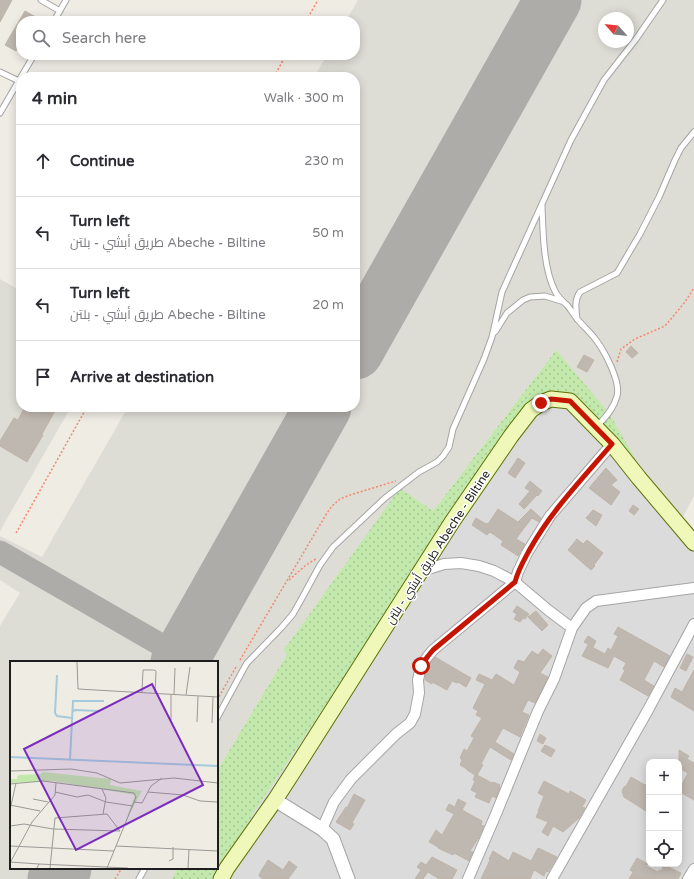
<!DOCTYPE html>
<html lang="en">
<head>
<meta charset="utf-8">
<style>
  :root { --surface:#fff; --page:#f2f2f3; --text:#2b2b33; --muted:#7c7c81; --line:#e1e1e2 }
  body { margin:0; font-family:"Varela Round",Cairo,sans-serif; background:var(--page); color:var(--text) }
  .controls { position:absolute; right:12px; bottom:12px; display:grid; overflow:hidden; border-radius:8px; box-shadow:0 2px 10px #0003 }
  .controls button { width:36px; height:36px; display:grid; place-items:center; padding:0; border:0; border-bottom:1px solid var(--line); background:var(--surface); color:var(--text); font:20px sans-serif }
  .compass { position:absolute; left:598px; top:12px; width:36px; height:36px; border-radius:50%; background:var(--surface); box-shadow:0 2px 10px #0003; rotate:297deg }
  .stop { position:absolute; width:12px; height:12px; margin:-9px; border:3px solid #c71504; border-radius:50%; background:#fff }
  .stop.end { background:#c71504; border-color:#fff; box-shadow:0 1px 4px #0008 }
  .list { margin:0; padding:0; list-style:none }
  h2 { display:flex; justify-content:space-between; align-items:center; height:52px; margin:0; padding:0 16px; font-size:17px }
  h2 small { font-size:13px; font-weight:400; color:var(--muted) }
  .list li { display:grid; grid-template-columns:26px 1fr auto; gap:12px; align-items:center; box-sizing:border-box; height:72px; padding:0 16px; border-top:1px solid var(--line) }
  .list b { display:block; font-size:15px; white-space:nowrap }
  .list p { margin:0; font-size:13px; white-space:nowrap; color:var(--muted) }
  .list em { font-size:13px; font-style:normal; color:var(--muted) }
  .icon { flex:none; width:22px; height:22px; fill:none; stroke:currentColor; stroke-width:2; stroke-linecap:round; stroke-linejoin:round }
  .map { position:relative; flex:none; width:694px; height:879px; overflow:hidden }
  .search { position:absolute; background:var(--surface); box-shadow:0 2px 10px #0003; left:16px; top:16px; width:344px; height:44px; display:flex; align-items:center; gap:10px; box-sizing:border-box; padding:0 14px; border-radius:16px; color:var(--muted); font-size:15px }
  .panel { position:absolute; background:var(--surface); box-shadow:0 2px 10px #0003; left:16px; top:72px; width:344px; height:340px; border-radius:16px }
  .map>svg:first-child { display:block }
  .residential { fill:#dcdbdb; fill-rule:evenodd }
  .airport { fill:#dddcd5; fill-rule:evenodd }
  .grass { fill:url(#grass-dots) }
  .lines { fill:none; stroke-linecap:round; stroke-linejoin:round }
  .taxiway { stroke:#aeaca8; stroke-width:23 }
  .runway { stroke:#aeaca8; stroke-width:57 }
  .building { fill:#bfb8b0; stroke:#c0b4a7 }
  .service-casing { stroke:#a5a5a5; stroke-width:7 }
  .minor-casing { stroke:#a5a5a5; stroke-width:12 }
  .tertiary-casing { stroke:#a5a5a5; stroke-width:15 }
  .secondary-casing { stroke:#5d7207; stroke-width:17 }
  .path { stroke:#f7876d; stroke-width:1.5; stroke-dasharray:2 2; stroke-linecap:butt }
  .service { stroke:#fff; stroke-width:5 }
  .minor { stroke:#fff; stroke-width:10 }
  .tertiary { stroke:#fff; stroke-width:13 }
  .secondary { stroke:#eff8b8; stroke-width:15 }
  .route { stroke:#c71504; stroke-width:5 }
  .labels { text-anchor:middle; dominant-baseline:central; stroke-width:3; stroke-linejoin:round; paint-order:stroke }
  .street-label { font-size:12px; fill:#1e1e1e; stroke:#fff }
  .inset-river { fill:none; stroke:#a5cadb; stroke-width:2 }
  .inset-road { fill:none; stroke:#9b9a95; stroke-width:1 }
  .view { fill:#7b2cbf; fill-opacity:0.15; stroke:#7b2cbf; stroke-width:2 }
  .inset-edge { fill:none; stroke:#1e1e1e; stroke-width:2 }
</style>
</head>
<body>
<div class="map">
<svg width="694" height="879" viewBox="0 0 694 879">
  <defs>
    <pattern id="grass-dots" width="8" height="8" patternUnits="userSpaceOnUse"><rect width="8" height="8" fill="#c3e8ab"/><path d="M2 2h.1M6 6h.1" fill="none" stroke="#a7c793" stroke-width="1.8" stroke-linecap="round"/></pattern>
  </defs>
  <rect width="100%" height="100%" fill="#efece4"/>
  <path class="residential" d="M556,399L572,406L694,550V879H219L254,812L382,621L528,414ZM649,762H679V864H649Z"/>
  <path class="airport" d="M358,0H694V496L676,530L556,350L433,511L401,489L283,651L287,654L217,771V662H11V868H177L172,879H0V626L20,593L0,580V536L42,557L128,407H355V77H314L327,55H355V21H346ZM604,18H628V42H604Z
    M0,279L21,291V407H71L0,531Z"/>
  <path class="grass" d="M556,350L609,413L676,530L599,437L556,399L529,414L382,621L254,812L219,879H172L177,868H217V771L287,654L283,651L400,488L433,511Z"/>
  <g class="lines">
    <path class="taxiway" d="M0,552L182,657"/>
    <path class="runway" d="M355,351L553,0
      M179,662L323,407
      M56,879L63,868"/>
  </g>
  <path class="building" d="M0,0H12L0,22Z
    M25,11L43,21H21V42L16,51L5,45Z
    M631,346L638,353L632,358L626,352Z
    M584,355L594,360L587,372L577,367Z
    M25,407H57L42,434L43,435L27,462L0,446V441L14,418L18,420Z
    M518,458L525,463L515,478L508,473Z
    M606,468L617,480L611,485L620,492L611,505L589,488Z
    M530,481L542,491L538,496L537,495L524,509L519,504L530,491L525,488Z
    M633,505L639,509L634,515L629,511Z
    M498,509L518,522L531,509L541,518L539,522L532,518L524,528L516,539L525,544L518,556L501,545L503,541L490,532L487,535L472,525L476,518L486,524L487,523L488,524Z
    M593,510L602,515L596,526L586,518Z
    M577,539L583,544L587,540L603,553L594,565L595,566L591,570L568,550Z
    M517,606L529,614L525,619L523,618L520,622L514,619L517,614L513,612Z
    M536,611L548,625L542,631L528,617Z
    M618,627L670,656L664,667L654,661L644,680L654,686L648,696L620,680L625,670L623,669L626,663L614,656L608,668L582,656L588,645L605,654L608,648L611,650L618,636L614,634Z
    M588,636L596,641L593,647L584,642Z
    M543,649L552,656L540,673L548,677L535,703L528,700L522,712L529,715L520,737L503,728L495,742L514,754L511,760L490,747L481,764L483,765L477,775L492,783L493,782L500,785L499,786L500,787L496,798L492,796L489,803L475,797L477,793L471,790L475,781L473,780L475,775L467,770V769L460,765L462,760L460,758L464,749L467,751L474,738L471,736L482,718L476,715L478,711L473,708L485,684L476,680L479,674L492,680L496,674L514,685L520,672L514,668L518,660L524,662L532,651L538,655Z
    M687,654L693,657L686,671L680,668Z
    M435,657L471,678L466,687L458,682L457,683L452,681L447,690L432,682V684L425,680L426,671L430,664Z
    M694,670V711L671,697L675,688L682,692Z
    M540,734L546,738L543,744L537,741Z
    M545,745L555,750L551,757L541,751Z
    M679,750L689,756L687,759L694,763V800L680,792L682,789L680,788L688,773L679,768Z
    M631,777L645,785L649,782V813L624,797L622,791L624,787L626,786Z
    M544,781L569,794L570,791L586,800L582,807L585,808L579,818L563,832L553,826L548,836L542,832L548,822L536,817L539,811H538L544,796L538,793Z
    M354,794L365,800L352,823L354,824L350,830L336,822L346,807L347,808Z
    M458,799L466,803L462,810L482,821L481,825L484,826L478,839L470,851L473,852L469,861L454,853L453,855L438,848V847L429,842L436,830L442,835L454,814L446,810L449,804L455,807Z
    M538,848L557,857L548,872L546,871L544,876L534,870L530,879H481L490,860L489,859L493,851L509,861L513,852L531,861Z
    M432,857L457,870L452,879H439L428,872L423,879H415L421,870L417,867L421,862L426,865Z
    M637,858L648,864L646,866L658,872L659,870L661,871L664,865L681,873L678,879H629L633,872L630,870Z
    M268,860L283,870L289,861L297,867L288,879H263L259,876L261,871Z"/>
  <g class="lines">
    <g class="service-casing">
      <path id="service" d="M41,0L60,11
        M54,21L66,0
        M0,72L19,81
        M21,77L34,55
        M0,113L21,77
        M542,205C543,230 543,268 555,291C558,297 562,301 567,305C571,310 574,315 578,320C584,327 591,333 596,340C605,352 621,382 617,396C614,408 606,417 597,426
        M577,319C576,310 574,300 580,292L617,273L640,234L659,197L675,160L681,148L694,132
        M495,332L507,313L523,300L530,297L545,296L561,301
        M217,718L243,670L247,663L281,628L293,614L302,598L320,565L333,547L385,498L419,472L437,462L443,456L449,447L453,429L484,359L492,337L502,292L571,140L604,80L636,39L663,0
        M139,879L145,868"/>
    </g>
    <g class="minor-casing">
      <path id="minor" d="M422,571L444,564L461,563L479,566L494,571L515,582L548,610L572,628
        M322,829L334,802L351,779L396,734L410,723L415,714L419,693L418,680L421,666L428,656L433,650L515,582L518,572L527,553L550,516L612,444
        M468,879L496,814L538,711L554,679L572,628L586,608L596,601L694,588
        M552,879L648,710L694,624
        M688,879L694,869"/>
    </g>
    <g class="tertiary-casing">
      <path id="tertiary" d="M275,800L322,829L333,839L348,879"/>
    </g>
    <g class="secondary-casing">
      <path id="secondary" d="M221,879L227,868L275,800L295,769L452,522L511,436L531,410L541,403L551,399L570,401L572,403L612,444L639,478L694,543"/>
    </g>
    <path class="path" d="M306,21L318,0
      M274,77L286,55
      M617,362L621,349L635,339L665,326L685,302L694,288
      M16,533L87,407
      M289,580L306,565L316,559
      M240,660L327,513L332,506L340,499L350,495L396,481
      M217,700L236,667
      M115,879L122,868"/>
    <use href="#service" class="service"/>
    <use href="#minor" class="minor"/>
    <use href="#tertiary" class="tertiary"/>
    <use href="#secondary" class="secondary"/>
  </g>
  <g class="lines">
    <path class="route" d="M421,666L428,656L433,650L515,582C518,570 524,560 530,549C552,510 583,478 612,444L570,401L551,399L541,403"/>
  </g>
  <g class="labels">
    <g class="street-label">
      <text transform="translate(438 547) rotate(-57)">طريق أبشي - بلتن Abeche - Biltine</text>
    </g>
  </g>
  <g transform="translate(10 661)">
    <rect width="208" height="208" fill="#efece4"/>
    <path d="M32,111L101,118L100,124L132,130L115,161L125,134L43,120L0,122V118H7L8,114L31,113Z" fill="#c3e8ab"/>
    <path class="inset-river" d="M47,14L45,52L47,55L62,57M62,51L65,49L89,50M0,96L208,105M60,98L63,40H94"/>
    <path class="inset-road" d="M67,1L68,28L208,36M132,32L133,9H144L146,10L145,33M161,33V59M164,34L165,7M176,34L180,6M187,61L188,35M202,62L203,36M0,110L61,108L87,112L110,122L164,117L208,122M0,123L33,120L124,132L126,136L124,141L97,207M92,128L96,137L93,153M45,131L67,136L78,134L96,141L123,145M138,131L173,134L190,140L208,141M23,138L38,141M124,141L132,142L141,125L152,117M0,144L30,150M0,149L6,122M0,165L14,163L43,168L110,170M0,185L104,190M106,185L208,190M159,200L163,198V186M0,201L29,203L27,207M0,202L22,161L45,134L46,122M29,203L118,207M40,207L45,157L97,153L110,170M178,207L179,189"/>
    <path class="view" d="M142,23L193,124L66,189L14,88Z"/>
    <rect width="208" height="208" class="inset-edge"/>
  </g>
</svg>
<div class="controls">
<button>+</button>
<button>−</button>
<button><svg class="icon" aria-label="locate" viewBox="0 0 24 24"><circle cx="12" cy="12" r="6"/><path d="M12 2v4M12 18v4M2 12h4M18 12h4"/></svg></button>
</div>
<svg class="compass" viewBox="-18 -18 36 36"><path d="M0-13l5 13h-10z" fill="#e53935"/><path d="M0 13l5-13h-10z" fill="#7c7c81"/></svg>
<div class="stop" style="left:421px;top:666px"></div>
<div class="stop end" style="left:541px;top:403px"></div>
<div class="search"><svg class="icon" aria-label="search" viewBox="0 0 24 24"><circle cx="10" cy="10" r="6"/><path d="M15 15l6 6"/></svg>Search here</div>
<section class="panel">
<h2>4 min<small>Walk · 300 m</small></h2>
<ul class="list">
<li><svg class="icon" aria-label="ahead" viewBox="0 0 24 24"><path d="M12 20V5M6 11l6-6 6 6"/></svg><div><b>Continue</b></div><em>230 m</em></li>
<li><svg class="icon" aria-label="left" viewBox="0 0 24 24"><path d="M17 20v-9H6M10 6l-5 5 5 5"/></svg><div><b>Turn left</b><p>طريق أبشي - بلتن Abeche - Biltine</p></div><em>50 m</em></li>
<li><svg class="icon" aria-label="left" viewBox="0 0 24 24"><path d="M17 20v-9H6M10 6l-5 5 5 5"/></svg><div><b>Turn left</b><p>طريق أبشي - بلتن Abeche - Biltine</p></div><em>20 m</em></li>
<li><svg class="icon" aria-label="arrive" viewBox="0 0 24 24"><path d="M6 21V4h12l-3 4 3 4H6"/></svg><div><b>Arrive at destination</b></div></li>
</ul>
</section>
</div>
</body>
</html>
